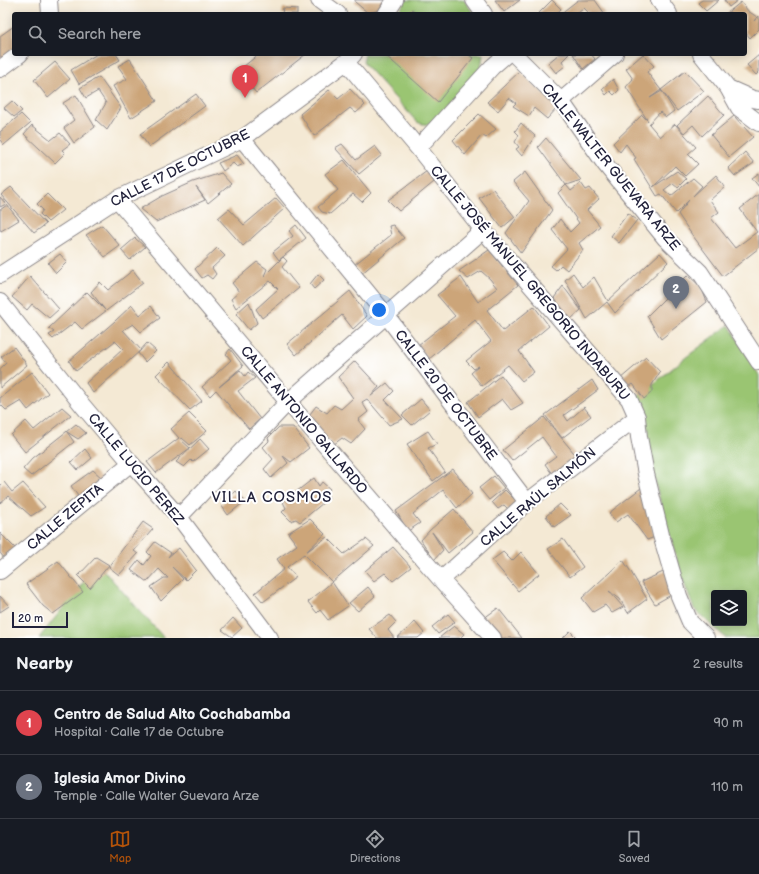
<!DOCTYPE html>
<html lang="en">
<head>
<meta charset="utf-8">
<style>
  :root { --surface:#171b24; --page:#20242c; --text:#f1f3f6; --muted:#9ea1a6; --line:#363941; --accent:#b45309 }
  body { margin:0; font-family:"Balsamiq Sans",sans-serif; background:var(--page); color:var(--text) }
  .controls { position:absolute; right:12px; bottom:12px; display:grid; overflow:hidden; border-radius:4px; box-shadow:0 2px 10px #0003 }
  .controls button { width:36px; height:36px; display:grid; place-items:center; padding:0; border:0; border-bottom:1px solid var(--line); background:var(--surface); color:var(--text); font:20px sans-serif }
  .scale { position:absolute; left:12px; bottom:10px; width:56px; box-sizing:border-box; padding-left:4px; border:2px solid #22223b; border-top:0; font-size:11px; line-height:14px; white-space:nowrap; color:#22223b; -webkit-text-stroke:3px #fff; paint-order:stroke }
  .you { position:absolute; left:379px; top:310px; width:14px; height:14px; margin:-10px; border:3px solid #fff; border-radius:50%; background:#1a73e8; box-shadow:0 0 0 6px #1a73e833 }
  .badge { display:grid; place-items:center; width:26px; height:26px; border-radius:50%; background:var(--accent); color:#fff; font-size:13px; font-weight:700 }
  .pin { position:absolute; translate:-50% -33px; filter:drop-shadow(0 1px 2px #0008) }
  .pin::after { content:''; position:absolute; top:21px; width:14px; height:12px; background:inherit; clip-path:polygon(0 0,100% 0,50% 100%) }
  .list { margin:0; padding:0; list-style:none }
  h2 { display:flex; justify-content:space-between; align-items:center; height:52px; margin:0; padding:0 16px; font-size:17px }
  h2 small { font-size:13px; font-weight:400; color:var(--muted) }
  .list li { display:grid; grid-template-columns:26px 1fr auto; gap:12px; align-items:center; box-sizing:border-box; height:64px; padding:0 16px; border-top:1px solid var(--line) }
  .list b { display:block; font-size:15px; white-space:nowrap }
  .list p { margin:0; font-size:13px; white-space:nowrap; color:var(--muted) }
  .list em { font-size:13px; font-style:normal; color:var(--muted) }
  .icon { flex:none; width:22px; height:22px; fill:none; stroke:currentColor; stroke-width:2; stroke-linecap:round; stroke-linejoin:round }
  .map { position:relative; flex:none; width:759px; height:638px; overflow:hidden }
  .search { position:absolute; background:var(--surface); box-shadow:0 2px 10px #0003; left:12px; right:12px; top:12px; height:44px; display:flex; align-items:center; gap:10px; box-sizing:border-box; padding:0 14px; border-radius:4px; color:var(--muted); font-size:15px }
  .sheet { height:180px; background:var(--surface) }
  nav { display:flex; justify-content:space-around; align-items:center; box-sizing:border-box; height:56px; border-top:1px solid var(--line); background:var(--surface); font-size:11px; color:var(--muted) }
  nav a { display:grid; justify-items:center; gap:2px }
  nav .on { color:var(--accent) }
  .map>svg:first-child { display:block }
  .green { fill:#9ac572; stroke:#5e7456; fill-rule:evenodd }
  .building { fill:#cca579 }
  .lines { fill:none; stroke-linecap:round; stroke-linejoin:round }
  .street-casing { stroke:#8b8688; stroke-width:18 }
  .street { stroke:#fff; stroke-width:16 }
  .labels { text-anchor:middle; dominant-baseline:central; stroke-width:4; stroke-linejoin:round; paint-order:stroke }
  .street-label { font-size:14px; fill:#22223b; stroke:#fff }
  .neighbourhood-label { font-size:15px; letter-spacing:1px; fill:#22223b; stroke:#fff }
</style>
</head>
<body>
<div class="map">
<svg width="759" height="638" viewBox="0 0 759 638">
  <rect width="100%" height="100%" fill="#fff"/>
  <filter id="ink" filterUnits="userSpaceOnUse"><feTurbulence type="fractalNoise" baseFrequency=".025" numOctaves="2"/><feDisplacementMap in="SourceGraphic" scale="8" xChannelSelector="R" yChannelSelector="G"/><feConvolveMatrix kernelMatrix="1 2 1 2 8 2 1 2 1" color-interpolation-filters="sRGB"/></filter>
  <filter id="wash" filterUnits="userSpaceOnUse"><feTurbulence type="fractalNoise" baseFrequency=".012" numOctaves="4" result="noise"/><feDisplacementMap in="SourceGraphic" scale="16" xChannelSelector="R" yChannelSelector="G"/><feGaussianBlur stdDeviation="0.9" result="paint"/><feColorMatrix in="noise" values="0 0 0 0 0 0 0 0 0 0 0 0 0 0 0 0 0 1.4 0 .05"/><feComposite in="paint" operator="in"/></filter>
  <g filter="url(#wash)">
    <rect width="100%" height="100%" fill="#f4e9d4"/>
    <path class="green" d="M406,0H464L474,14H398Z
      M365,54H483L481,68L435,122C428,125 424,125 417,122L366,66L363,62Z
      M729,325L759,375V638H726L694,609L681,575L657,490L634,400L685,358ZM714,593H744V623H714Z
      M98,564L164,638H39Z"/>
    <g id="blocks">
      <path class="building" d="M355,0H384L379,10L368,13L355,2Z
        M495,0H520L504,12Z
        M552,0L561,9L557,13L558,14H538Z
        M578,0H595L605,14H590L584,8L577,14H560Z
        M702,0H719L706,11L698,3Z
        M724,0H738L729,7Z
        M741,2L748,11L757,17L754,21L759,16V29L750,38L745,32V14H726Z
        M283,8L297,9V14H282Z
        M412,9L418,14H408Z
        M14,26V49L2,59L0,55V36Z
        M97,54H116L120,60L79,84L71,70Z
        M259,54H306L256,93L238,71Z
        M384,54H468L473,58L438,102Z
        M559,54H569L562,61L565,66L556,73L548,63Z
        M573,54H591L595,59L583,69Z
        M643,54L654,66L647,72L661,90L650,98L662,91L661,90L685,71L704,91L677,111L662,91L674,111L666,117L660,112L649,124L660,137L675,124L696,147L688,154L698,164L685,176L675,166L653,187L677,171L686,179L678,187L673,183L664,190L671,196L693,178L702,186L693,196L716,175L725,187L710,200L719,212L711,218L735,248L757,232L740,209L759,194V248L723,276L690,232L678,214L689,200L676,213L661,194L657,196L634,159L636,158L626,144L620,152L613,143L642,115L648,121L626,87L633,79L626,69Z
        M759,55V72L756,75L747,65Z
        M130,59L157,101L131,118L113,86L127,79L118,66Z
        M55,62L70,79L48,98L34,80Z
        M520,71L558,107L547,119L534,108L529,116L513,106L516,103L509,98L498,111L487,102Z
        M99,77L121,108L107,130L96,120L106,103L98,91L86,98L80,88Z
        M613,79L619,90L614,95L610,91L606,95L602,89Z
        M350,89L365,105L356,113L350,108L314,136L300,114L329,90L338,99Z
        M196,94L205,106L149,147L140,134Z
        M76,95L95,127L74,143L64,128L74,120L63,103Z
        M708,96L724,115L702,136L693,125L684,133L677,125Z
        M12,101L22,111L14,117L4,108Z
        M21,114L30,123L4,145L0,140V132Z
        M479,114L496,129L486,138L482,135L465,155L453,140Z
        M734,116L753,137L729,157L711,135Z
        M521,123L535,136L522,156L516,149L519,147L515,142L519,135L515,131Z
        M32,125L51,140L60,133L70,144L62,150L65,153L55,163L24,134Z
        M546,138L581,180L566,185L571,191L581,183L586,190L590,188L599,199L587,210L600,226L579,243L583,250L567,270L561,265L556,270L551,266L567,249L552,230L560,219L570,232L579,223L558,193L566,185L538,147Z
        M342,144L356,160L375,146L382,155L359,174L335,148Z
        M745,152L754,163L735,176L728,168Z
        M237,155L244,164L237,167L233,163L223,171L218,163Z
        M344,160L371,193L362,202L353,194L330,214L322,212L318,207L338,190L325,174Z
        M427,171L434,182L399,211L388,200Z
        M525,172L552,210L521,253L506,233L529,201L513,182Z
        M221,173L231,184L208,203L196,187L205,200L156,222L140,209L162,196L193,182Z
        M759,173V187L752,178Z
        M11,187L46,224L34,233L1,195Z
        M493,189L515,217L502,228L479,198Z
        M47,194L63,210L48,222L40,214L43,210L37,204Z
        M0,197L6,204L0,207Z
        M276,198L285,208L243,246L218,218L229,209L244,225Z
        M7,205L19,220L1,231L0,229V210Z
        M628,213L637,220L619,243L611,236Z
        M102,225L120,246L105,257L86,235Z
        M296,225L306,238L279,260L273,252L293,236L289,231Z
        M393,225L404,238L361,274L354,265L391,235L389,226Z
        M135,238L145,247L130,260L121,250Z
        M217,248L225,256L212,268L216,274L212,279L207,275L202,278L195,269Z
        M489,250L518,285L487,310L503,331L534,306L549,326L519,351L534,372L522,381L508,365L482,386L471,373L479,366L474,369L466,361L491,341L475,320L428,360L418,345L455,316L437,295L461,277L478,302L497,288L490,279L481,271L468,279L459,271Z
        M660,253L668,262L615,313L607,302L587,319L565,280L573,273L583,287L594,277L608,301Z
        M60,254L67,262L56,273L48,263Z
        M283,257L287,261L282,267L299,288L262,318L256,309L278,289L270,281L236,308L231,299L239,292L232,283L257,262L267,269L264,276Z
        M133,270L143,283L82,329L75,322L53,339L49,335L54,332L49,328L87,292L105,310L91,292L100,282L108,290Z
        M318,274L324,280L314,289L310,284Z
        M688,275L701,287L707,302L661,339L647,316Z
        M30,276L59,309L49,318L32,304L27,310L12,297Z
        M563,286L581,310L571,319L554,298Z
        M350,291L367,316L353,329L342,315L296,355L287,344Z
        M249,302L257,323L249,330L236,314Z
        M132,305L140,315L151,306L160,318L141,332L133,324L123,330L141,350L93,393L86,383L123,349L115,341L76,371L69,361L115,321Z
        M147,343L156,351L145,362L138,353Z
        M14,347L27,365L0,388V369L6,363L1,357Z
        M230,349L243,366L219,387L240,370L245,376L248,372L255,378L238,391L260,419L249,429L216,390L210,396L202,387L231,360L226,354Z
        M646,357L660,372L652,385V392L644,399L633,384L626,389L620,379Z
        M355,361L379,387L370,397L387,383L394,391L385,400L403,419L389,425L367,399L362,402L368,412L358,420L365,429L351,444L342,438L333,445L307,418L316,406L327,413L334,405L341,409L353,398L338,377Z
        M169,362L202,401L190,410L156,375Z
        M32,372L48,393L28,410L21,401L6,410L0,404V398Z
        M501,375L523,403L511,410L502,399L478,417L468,402Z
        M592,380L598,390L564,415L568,421L584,407L591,416L562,438L545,415Z
        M421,399L430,410L412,425L402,415Z
        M62,407L71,415L25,452L11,435L26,421L34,430Z
        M189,413L207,431L190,445L182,438L180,439L190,448L156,473L147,462L179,438L171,429Z
        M544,417L579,459L555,478L545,464L556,456L542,437L512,461L503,450Z
        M76,424L86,433L78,439L67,432L74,442L31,476L23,469L33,458Z
        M279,427H293L309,448L291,462L283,456L288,463L271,478L264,469L273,459L263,447L269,441L268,438Z
        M428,431L437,444L428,448L445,472L433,481L407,444Z
        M200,439L209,449L193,462L191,460L184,467L176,462Z
        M85,449L92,458L78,470L71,462Z
        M453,469L472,494L457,508L443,490L413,514L420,523L408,531L396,511Z
        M93,470L102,478L80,499L71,486Z
        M494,476L504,488L489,500L479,488Z
        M314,478L319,486L322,482L330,489L327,493L329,498L300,522L296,519L291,521L282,512L286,508L283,502Z
        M4,482L12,492L23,483L45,507L31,516L8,496L0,503V486Z
        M641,488L655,537L647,540L628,514L616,522L609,513Z
        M505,490L517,502L509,510L504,505L498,509L492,502Z
        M236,491L245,501L228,515L221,505Z
        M560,504L571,515L554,527L546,516Z
        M454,509L473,532L448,553L432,532L443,550L434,560L421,540L430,530Z
        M310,519L325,534L306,552L327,537L344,554L366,539L374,546L332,582L304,554L287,567L296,577L263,602L255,593L284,569L277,559L297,545L288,533Z
        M143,522L153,529L134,551L138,554L119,575L109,567Z
        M0,533L15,548L5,559L0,553Z
        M563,539L583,567L570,577L548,549Z
        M155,542L171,553L168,557L179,548L196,570L186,580L172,567L183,579L161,601L151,587L164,578H168L159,569L147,582L131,570L139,560L144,565L151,556L147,552Z
        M393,547L411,567L393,581L385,573L374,581L365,571Z
        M503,552L512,561L521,552L539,574L518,591L492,560Z
        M96,557L109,565L90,588L78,576Z
        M623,560L631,572L647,599L628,613L620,599L609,591L623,607L612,613L605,605L593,612L582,598Z
        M58,561L83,592L53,614L43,606L26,584Z
        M670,569L678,591L655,604L641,582Z
        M332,582L348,606L328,620L320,610L317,613L308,602Z
        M368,587L375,596L358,611L349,603Z
        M0,596L9,606L0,612Z
        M498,608L522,638H500L484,618Z
        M448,614L455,622L438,634L432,627Z
        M390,615L396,622L388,630L394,638H377L369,629Z
        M233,618L242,628L232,637L222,630Z
        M415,622L424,633L418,638H397Z
        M454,626L464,634L460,638H439Z
        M570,631L577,638H563Z"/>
    </g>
  </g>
  <g filter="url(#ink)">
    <use href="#blocks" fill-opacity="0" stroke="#8b8688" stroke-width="1"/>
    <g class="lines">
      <g class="street-casing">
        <path id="street" d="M49,0L50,14
          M319,0L338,14
          M474,0L484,14
          M659,0L669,14
          M386,14L395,0
          M514,54L561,101L605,164L665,238L700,272L759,362
          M701,54L728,88L739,108L759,123
          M346,62L418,148L483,230L629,399L637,417L639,437L646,474L661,535L679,596L690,622L706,638
          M0,69L20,54
          M728,88L753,99L759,100
          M561,101L615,54
          M242,139L386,315L527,502
          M418,148L492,67L507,54
          M117,199L288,402L441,580L493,638
          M0,275L117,199L242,139L346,62L354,54
          M0,302L83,406L131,463L179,517L270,638
          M179,517L288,402L483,230
          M0,571L131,463
          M441,580L527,502L637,417"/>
      </g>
      <use href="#street" class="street"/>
    </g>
  </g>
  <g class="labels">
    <g class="street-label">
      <text transform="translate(611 167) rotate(51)">CALLE WALTER GUEVARA ARZE</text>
      <text transform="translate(180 168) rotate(-27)">CALLE 17 DE OCTUBRE</text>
      <text transform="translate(530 283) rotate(50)">CALLE JOSÉ MANUEL GREGORIO INDABURU</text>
      <text transform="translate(446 395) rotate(53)">CALLE 20 DE OCTUBRE</text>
      <text transform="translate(304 420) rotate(50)">CALLE ANTONIO GALLARDO</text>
      <text transform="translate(136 469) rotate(50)">CALLE LUCIO PEREZ</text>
      <text transform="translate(538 497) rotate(-40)">CALLE RAÚL SALMÓN</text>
      <text transform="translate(65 517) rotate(-40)">CALLE ZEPITA</text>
    </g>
    <g class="neighbourhood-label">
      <text x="272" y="497">VILLA COSMOS</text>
    </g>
  </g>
</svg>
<div class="controls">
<button><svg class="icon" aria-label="layers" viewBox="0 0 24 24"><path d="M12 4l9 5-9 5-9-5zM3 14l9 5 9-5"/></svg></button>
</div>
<div class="scale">20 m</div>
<div class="you"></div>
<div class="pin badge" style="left:245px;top:98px;background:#e0444e">1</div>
<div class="pin badge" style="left:676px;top:309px;background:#6b7280">2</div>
<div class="search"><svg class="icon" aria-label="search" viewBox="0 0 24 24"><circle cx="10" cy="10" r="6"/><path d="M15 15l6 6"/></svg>Search here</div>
</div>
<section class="sheet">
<h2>Nearby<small>2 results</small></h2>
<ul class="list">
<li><span class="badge" style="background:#e0444e">1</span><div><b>Centro de Salud Alto Cochabamba</b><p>Hospital · Calle 17 de Octubre</p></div><em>90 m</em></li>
<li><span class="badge" style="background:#6b7280">2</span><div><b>Iglesia Amor Divino</b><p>Temple · Calle Walter Guevara Arze</p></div><em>110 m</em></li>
</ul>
</section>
<nav>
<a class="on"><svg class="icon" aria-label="map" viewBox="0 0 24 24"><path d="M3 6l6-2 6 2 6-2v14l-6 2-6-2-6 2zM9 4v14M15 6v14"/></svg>Map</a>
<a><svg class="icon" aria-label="directions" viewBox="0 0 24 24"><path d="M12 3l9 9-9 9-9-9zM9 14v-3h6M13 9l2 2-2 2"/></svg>Directions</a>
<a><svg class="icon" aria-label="saved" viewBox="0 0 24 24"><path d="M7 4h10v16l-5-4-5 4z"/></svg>Saved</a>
</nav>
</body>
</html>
